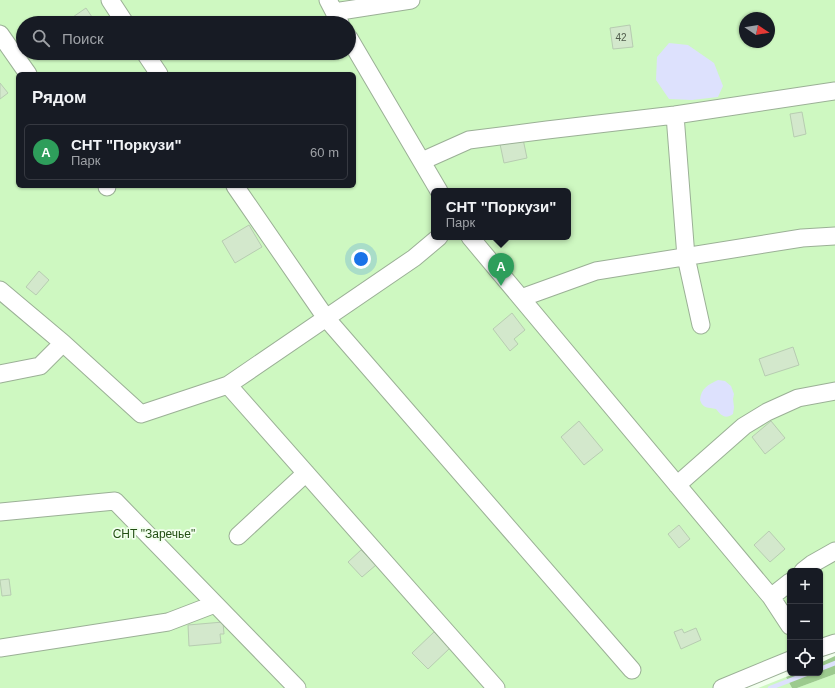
<!DOCTYPE html>
<html lang="ru">
<head>
<meta charset="utf-8">
<style>
  :root { --surface:#171b24; --page:#20242c; --text:#f1f3f6; --muted:#9ea1a6; --line:#363941; --accent:#db2777 }
  body { margin:0; font-family:Arial,sans-serif; background:var(--page); color:var(--text) }
  .controls { position:absolute; right:12px; bottom:12px; display:grid; overflow:hidden; border-radius:6px; box-shadow:0 1px 3px #0004 }
  .controls button { width:36px; height:36px; display:grid; place-items:center; padding:0; border:0; border-bottom:1px solid var(--line); background:var(--surface); color:var(--text); font:20px sans-serif }
  .compass { position:absolute; left:739px; top:12px; width:36px; height:36px; border-radius:50%; background:var(--surface); box-shadow:0 1px 3px #0004; rotate:102deg }
  .you { position:absolute; left:361px; top:259px; width:14px; height:14px; margin:-10px; border:3px solid #fff; border-radius:50%; background:#1a73e8; box-shadow:0 0 0 6px #1a73e833 }
  .badge { display:grid; place-items:center; width:26px; height:26px; border-radius:50%; background:var(--accent); color:#fff; font-size:13px; font-weight:700 }
  .pin { position:absolute; translate:-50% -33px; filter:drop-shadow(0 1px 2px #0008) }
  .pin::after { content:''; position:absolute; top:21px; width:14px; height:12px; background:inherit; clip-path:polygon(0 0,100% 0,50% 100%) }
  .popup { position:absolute; left:431px; top:188px; width:140px; height:52px; box-sizing:border-box; display:grid; place-content:center; border-radius:6px; background:var(--surface); filter:drop-shadow(0 1px 3px #0005); font-size:13px; white-space:nowrap; color:var(--muted) }
  .popup b { font-size:15px; color:var(--text) }
  .popup::after { content:''; position:absolute; left:50%; top:100%; margin-left:-8px; border:8px solid transparent; border-top-color:var(--surface) }
  .list { margin:0; padding:0; list-style:none }
  h2 { display:flex; justify-content:space-between; align-items:center; height:52px; margin:0; padding:0 16px; font-size:17px }
  h2 small { font-size:13px; font-weight:400; color:var(--muted) }
  .list li { display:grid; grid-template-columns:26px 1fr auto; gap:12px; align-items:center; box-sizing:border-box; height:56px; margin:0 8px 8px; padding:0 8px; border:1px solid var(--line); border-radius:6px }
  .list b { display:block; font-size:15px; white-space:nowrap }
  .list p { margin:0; font-size:13px; white-space:nowrap; color:var(--muted) }
  .list em { font-size:13px; font-style:normal; color:var(--muted) }
  .icon { flex:none; width:22px; height:22px; fill:none; stroke:currentColor; stroke-width:2; stroke-linecap:round; stroke-linejoin:round }
  .map { position:relative; flex:none; width:835px; height:688px; overflow:hidden }
  .search { position:absolute; background:var(--surface); box-shadow:0 1px 3px #0004; left:16px; top:16px; width:340px; height:44px; display:flex; align-items:center; gap:10px; box-sizing:border-box; padding:0 14px; border-radius:22px; color:var(--muted); font-size:15px }
  .panel { position:absolute; background:var(--surface); box-shadow:0 1px 3px #0004; left:16px; top:72px; width:340px; height:116px; border-radius:6px }
  .map>svg:first-child { display:block }
  .green { fill:#cef8c1; fill-rule:evenodd }
  .forest { fill:#9cca8e }
  .water { fill:#dde1fd }
  .lines { fill:none; stroke-linecap:round; stroke-linejoin:round }
  .stream { stroke:#dde1fd; stroke-width:4.5 }
  .building { fill:#d3e8cc; stroke:#b7ccb1 }
  .minor-casing { stroke:#9bb096; stroke-width:19 }
  .minor { stroke:#fff; stroke-width:17 }
  .labels { text-anchor:middle; dominant-baseline:central; stroke-width:3.5; stroke-linejoin:round; paint-order:stroke }
  .number-label { font-size:10px; fill:#505b4c }
  .park-label { font-size:12px; fill:#234f14; stroke:#f2ffee }
</style>
</head>
<body>
<div class="map">
<svg width="835" height="688" viewBox="0 0 835 688">
  <rect width="100%" height="100%" fill="#f2ffee"/>
  <path class="green" d="M0,0H835V643L820,648V571H790V660L722,688H0ZM745,18H769V42H745ZM23,23H349V53H23ZM18,74H354V186H18ZM434,191H568V237H434Z
    M835,674V688H797Z
    M786,677L792,688H758Z"/>
  <path class="forest" d="M835,656V674L797,688H792L786,677L796,673H820V663Z"/>
  <path class="water" d="M669,43L688,45L714,63L723,86L718,97L692,100L669,99L656,80L657,57Z
    M718,380L725,381L731,386L734,394L733,399L734,407L733,414C725,420 721,415 716,409C708,407 703,409 700,400C701,388 708,385 718,380Z"/>
  <g class="lines">
    <path class="stream" d="M820,669L835,663
      M770,688L809,673"/>
  </g>
  <path class="building" d="M86,8L96,23H73L70,19Z
    M630,25L633,47L613,49L610,28Z
    M0,83L8,93L0,99Z
    M802,112L806,134L794,137L790,114Z
    M523,139L527,158L504,163L500,144Z
    M249,225L262,247L235,263L222,241Z
    M39,271L49,280L36,295L26,287Z
    M512,313L525,330L514,339L518,344L510,351L493,329Z
    M793,347L799,365L765,376L759,359Z
    M579,421L603,450L584,465L561,437Z
    M771,421L785,438L765,454L752,437Z
    M679,525L690,539L679,548L668,534Z
    M769,531L785,549L770,562L754,545Z
    M361,550L376,565L362,577L348,562Z
    M9,579L11,595L2,596L0,580Z
    M223,622L224,634H220L221,643L189,646L188,625Z
    M696,628L701,640L681,649L674,632L682,629L684,633Z
    M434,632L450,648L428,669L412,653Z"/>
  <g class="lines">
    <g class="minor-casing">
      <path id="minor" d="M110,0L125,23
        M328,0L340,23
        M334,12L411,0
        M0,34L28,74
        M349,38L439,191
        M145,53L159,74
        M675,115L686,257L701,325
        M422,161L469,140L547,130L675,115L835,91
        M107,186V187
        M235,186L326,318L632,670
        M470,237L771,597L790,626
        M0,290L63,343L141,414L228,385L414,258L439,237
        M521,298L596,271L802,238L835,236
        M0,374L40,366L63,343
        M228,385L496,688
        M677,485L744,426L767,412L798,398L835,391
        M0,512L115,501L297,688
        M238,536L306,473
        M803,571L812,564L835,551
        M771,597L790,582
        M0,648L168,622L215,604
        M820,648L835,643
        M722,688L790,660"/>
    </g>
    <use href="#minor" class="minor"/>
  </g>
  <g class="labels">
    <g class="number-label">
      <text x="621" y="37">42</text>
    </g>
    <g class="park-label">
      <text x="154" y="534">СНТ "Заречье"</text>
    </g>
  </g>
</svg>
<div class="controls">
<button>+</button>
<button>−</button>
<button><svg class="icon" aria-label="locate" viewBox="0 0 24 24"><circle cx="12" cy="12" r="6"/><path d="M12 2v4M12 18v4M2 12h4M18 12h4"/></svg></button>
</div>
<svg class="compass" viewBox="-18 -18 36 36"><path d="M0-13l5 13h-10z" fill="#e53935"/><path d="M0 13l5-13h-10z" fill="#9ea1a6"/></svg>
<div class="you"></div>
<div class="pin badge" style="left:501px;top:286px;background:#2e9e5b">A</div>
<div class="popup"><b>СНТ &quot;Поркузи&quot;</b>Парк</div>
<div class="search"><svg class="icon" aria-label="search" viewBox="0 0 24 24"><circle cx="10" cy="10" r="6"/><path d="M15 15l6 6"/></svg>Поиск</div>
<section class="panel">
<h2>Рядом<small></small></h2>
<ul class="list">
<li><span class="badge" style="background:#2e9e5b">A</span><div><b>СНТ &quot;Поркузи&quot;</b><p>Парк</p></div><em>60 m</em></li>
</ul>
</section>
</div>
</body>
</html>
